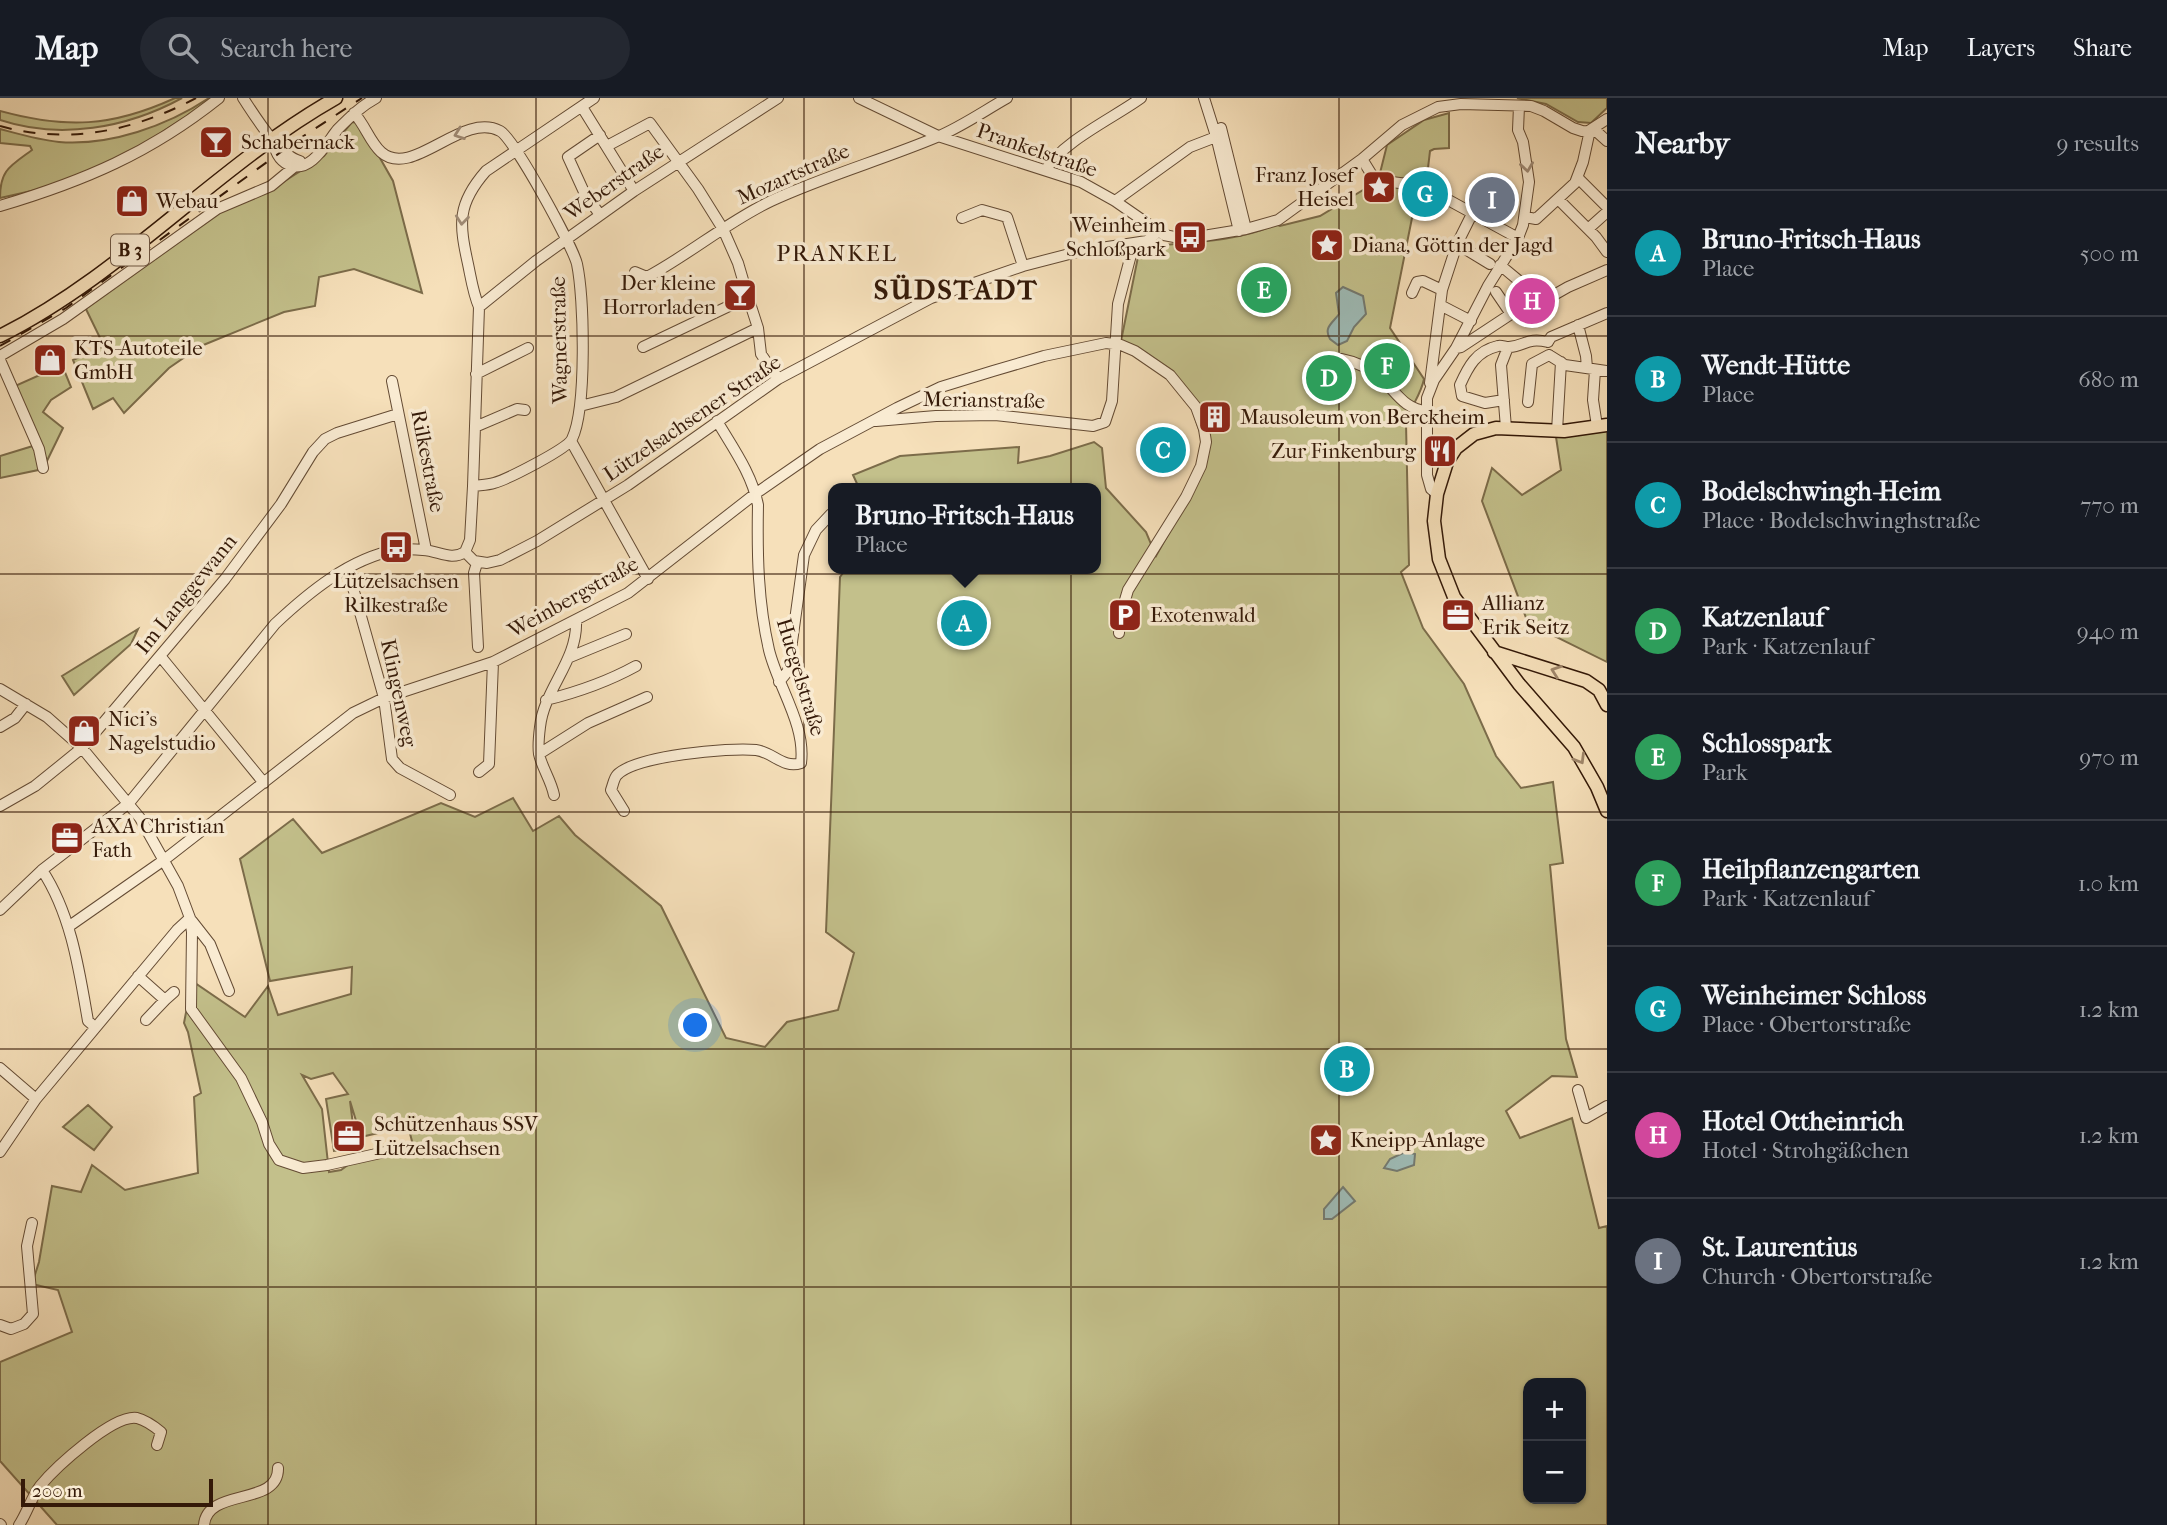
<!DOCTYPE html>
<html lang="en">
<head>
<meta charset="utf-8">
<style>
  :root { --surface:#171b24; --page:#242831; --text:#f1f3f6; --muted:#9ea1a6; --line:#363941; --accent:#c59692 }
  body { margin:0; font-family:"IM FELL French Canon",serif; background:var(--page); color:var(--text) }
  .controls { position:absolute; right:21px; bottom:21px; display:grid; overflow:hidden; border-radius:14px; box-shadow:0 2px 5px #0004 }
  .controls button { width:63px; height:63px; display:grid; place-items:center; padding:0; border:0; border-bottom:2px solid var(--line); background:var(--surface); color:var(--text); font:35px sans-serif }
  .scale { position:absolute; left:21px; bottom:18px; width:192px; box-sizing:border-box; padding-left:7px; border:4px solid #341908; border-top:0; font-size:19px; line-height:24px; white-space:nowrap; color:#341908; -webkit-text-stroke:5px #f9ebd2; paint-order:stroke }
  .you { position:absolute; left:696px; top:928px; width:24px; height:24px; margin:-18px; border:5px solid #fff; border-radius:50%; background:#1a73e8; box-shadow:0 0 0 10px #1a73e833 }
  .badge { display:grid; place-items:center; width:46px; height:46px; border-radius:50%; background:var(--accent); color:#fff; font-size:23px; font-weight:700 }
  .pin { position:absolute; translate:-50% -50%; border:4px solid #fff; box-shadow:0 2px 7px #0006 }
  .popup { position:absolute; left:828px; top:385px; width:273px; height:91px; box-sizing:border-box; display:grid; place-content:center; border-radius:14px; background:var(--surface); filter:drop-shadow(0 2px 5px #0005); font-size:23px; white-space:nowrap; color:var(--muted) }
  .popup b { font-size:26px; color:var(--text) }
  .popup::after { content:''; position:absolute; left:50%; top:100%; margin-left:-14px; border:14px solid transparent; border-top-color:var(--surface) }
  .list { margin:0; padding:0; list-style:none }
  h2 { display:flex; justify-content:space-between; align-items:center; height:91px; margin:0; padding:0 28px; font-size:30px }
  h2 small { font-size:23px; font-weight:400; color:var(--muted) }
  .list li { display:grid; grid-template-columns:46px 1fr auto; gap:21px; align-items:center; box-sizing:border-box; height:126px; padding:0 28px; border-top:2px solid var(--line) }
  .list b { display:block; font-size:26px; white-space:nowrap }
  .list p { margin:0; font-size:23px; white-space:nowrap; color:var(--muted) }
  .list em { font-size:23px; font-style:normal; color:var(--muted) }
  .icon { flex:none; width:38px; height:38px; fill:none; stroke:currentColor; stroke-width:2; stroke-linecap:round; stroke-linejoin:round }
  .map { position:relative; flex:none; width:1607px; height:1427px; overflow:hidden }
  header { display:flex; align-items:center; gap:42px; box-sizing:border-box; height:98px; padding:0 35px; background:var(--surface); border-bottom:2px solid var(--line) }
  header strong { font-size:33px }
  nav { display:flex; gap:38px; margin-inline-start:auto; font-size:24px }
  .search { width:490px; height:63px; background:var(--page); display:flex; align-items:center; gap:18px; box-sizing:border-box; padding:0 24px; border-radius:38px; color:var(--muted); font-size:26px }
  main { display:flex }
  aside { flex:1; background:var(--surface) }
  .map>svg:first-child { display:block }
  .green { fill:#c3c08b; stroke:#7c6c4a; stroke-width:2; fill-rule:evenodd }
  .water { fill:#9ebbb6; stroke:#747a70; stroke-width:2 }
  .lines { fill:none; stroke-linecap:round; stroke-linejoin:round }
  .minor-casing { stroke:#644b34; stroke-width:12 }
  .major-casing { stroke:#341908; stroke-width:15 }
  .minor { stroke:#f9ebd2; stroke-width:10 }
  .major { stroke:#f6e0ba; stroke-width:12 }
  .rail { stroke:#341908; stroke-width:2; stroke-dasharray:12 12; stroke-linecap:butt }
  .oneway { stroke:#a08c77 }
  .oneway2 { stroke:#9f866a }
  .grid { fill:none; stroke:#341908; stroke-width:2; stroke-opacity:0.55 }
  .labels { text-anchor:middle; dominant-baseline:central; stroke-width:7; stroke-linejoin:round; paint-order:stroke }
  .shield { fill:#f9ebd2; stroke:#6f5845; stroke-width:2 }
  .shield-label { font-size:19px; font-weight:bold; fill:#341908 }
  .poi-label { font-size:21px; fill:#341908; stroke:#f9ebd2; text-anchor:start }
  .street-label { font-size:21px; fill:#341908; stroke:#f9ebd2 }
  .neighbourhood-label { font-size:23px; letter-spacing:2px; fill:#341908; stroke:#f9ebd2 }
  .district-label { font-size:28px; font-weight:bold; letter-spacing:2px; fill:#341908; stroke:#f9ebd2 }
</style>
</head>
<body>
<header>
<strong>Map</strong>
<div class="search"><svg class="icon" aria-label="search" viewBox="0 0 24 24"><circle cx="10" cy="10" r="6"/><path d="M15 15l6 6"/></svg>Search here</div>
<nav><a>Map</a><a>Layers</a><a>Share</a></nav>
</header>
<main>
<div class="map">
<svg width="1607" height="1427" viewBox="0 0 1607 1427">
  <rect width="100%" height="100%" fill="#f6e0ba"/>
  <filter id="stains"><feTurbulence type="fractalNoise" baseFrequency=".00286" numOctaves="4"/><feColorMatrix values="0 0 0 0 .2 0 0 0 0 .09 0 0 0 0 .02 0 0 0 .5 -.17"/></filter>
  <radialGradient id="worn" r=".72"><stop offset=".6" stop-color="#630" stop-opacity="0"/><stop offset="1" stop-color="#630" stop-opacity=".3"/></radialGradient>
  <path class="green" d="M175,0H182C127,30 60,42 0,22V13C66,31 112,29 175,0Z
    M209,0H216L123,59L49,89L0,100C0,72 10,68 32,52L30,48L0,45V31C19,36 39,42 59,44C110,48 167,28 209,0Z
    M1517,0H1607V10L1591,25L1578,24L1546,6Z
    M1449,15V50L1434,51L1430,53L1428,70L1421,72L1418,85L1386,79L1380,75L1387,47L1424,22Z
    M352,24L360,25L393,83L422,195L354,171L319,179L315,208L284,214L201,248L169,270L124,315L113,300L93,311L73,262L104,248L84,207L211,118L275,89L324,58Z
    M1373,86L1416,91L1417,95L1390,230L1424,281C1421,297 1410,309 1406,325L1409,467L1401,474L1423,530L1464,586L1496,658L1521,690L1553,684L1563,765L1550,767L1566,941L1577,979L1552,978L1506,1013L1520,1040L1572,1020L1599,1130L1607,1128V1427H57L0,1363V1264L72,1234L58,1192L32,1186L39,1164L52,1088L81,1094L92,1067L125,1092L198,1075L194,999L201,995L188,934L184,925L192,883L245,919L268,888L278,917L351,896L352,869L270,883L240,761L293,721L322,755L441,705L475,719L513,700L533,733L559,718L575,737L661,808L726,940L765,949L787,924L838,912L854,855L826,834L840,479L846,471H1095V390H859L853,377L900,358L1019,349L1018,365L1050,358L1094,344L1102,350L1106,390L1146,434L1156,458L1186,404L1207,355L1184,287L1121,243L1140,149C1179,145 1242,144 1276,126L1280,128L1320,118ZM333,975L348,996L326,1001L334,1053L356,1050L350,1003L361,1039L408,1028L413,1047L360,1058L341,1072L329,1074L322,1011L302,977L311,981ZM1528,1285H1581V1401H1528Z
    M62,267L71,289L51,302L43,314L63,330L43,371L0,380V358L36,347L15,288Z
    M1607,333V564L1528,525L1482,403L1492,370L1522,397L1561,372L1556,339Z
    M138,531L131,546L74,597L62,578Z
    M88,1007L112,1029L94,1052L63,1029Z"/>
  <path class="water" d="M1343,189L1363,198L1366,216L1354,229L1347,243L1338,247L1330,241C1323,229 1333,225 1339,216L1336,195Z
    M1405,1054L1415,1056L1414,1067L1397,1073L1384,1070L1390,1061Z
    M1343,1089L1355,1103L1332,1121H1324V1111Z"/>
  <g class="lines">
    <g class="minor-casing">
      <path id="minor" d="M243,0C255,18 279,58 300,63
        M859,0L938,38L1081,84L1115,103L1164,137L1185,141L1246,131L1278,122L1362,61L1402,27L1438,9L1461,6L1531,8L1544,13L1573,30L1582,33L1597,34L1607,43
        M1204,0L1216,38L1239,133
        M582,9L634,93
        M354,15C365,27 370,44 381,54C412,82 462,13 500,33C514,40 573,149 577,166C584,200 587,310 572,341C567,351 508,381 494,385C488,387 480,387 473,388
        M1221,30L1246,131
        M600,37L568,59L584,94L600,117
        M272,41C275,52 278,62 289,67C311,76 327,44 338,31C350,19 361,8 376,0
        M607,48L650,25L698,91L723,131L738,165L748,199L758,230L761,256L778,281
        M1362,61L1375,82L1416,87
        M1046,72C1060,45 1115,19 1141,0
        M1578,80L1607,109
        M1430,92L1518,140
        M1558,101L1596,139L1607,154
        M1115,103L1190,49L1221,37
        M0,108C84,83 150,55 219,0
        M1525,119L1536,121L1575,85L1583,64L1590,32L1607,21
        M962,120L982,112L1007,119L1023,168
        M1588,131L1607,114
        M1457,146L1490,166
        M1500,167L1530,192L1538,206
        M635,174L647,179C690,156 727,124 771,103C825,78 882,62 937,39C961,29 984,13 1007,0
        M1496,194L1511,216
        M1412,195L1417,184L1423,183L1442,192
        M1442,208L1471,223
        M479,209L536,163L634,93L778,0
        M479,209C473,195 471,180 468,166C459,125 457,106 486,73L594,0
        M1578,227L1586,258L1587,270
        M1548,244L1551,239L1607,215
        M643,249L748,199
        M1456,250L1461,249L1511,216L1538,206L1568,189L1607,172
        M1549,257L1565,267L1607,273
        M0,258L63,221L217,111L271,88L294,69L297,63
        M1341,261C1357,264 1370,270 1382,281C1396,294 1405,312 1427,313
        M0,262L39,351L43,370
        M1595,272L1593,302L1597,328
        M476,276L528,250
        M392,283L426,452
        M1430,285L1442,192L1457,146L1472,116
        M1504,302L1485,305L1462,298L1460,287C1468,269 1476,253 1498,248C1501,247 1505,249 1509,249C1525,248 1527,239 1548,244
        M1528,304L1532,266L1549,257
        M580,308L616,299L758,230
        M876,323L936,318L995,317L1093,328L1105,324L1112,303L1118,206L1132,153V146
        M475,329L517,311L525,312
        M1506,330L1501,267L1508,249
        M1557,333L1561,264
        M571,343L648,481
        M1437,396L1431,391L1427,377V300L1434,282L1456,250L1488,188L1518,140L1523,127L1529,84L1523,44L1518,32L1519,8
        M465,454L474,463L487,465L500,462L537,443L628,387L778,281L931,200L1023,168L1081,153L1147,143L1159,133
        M465,454L470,442L473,388L479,209
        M477,465L474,475L478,549
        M348,472L384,600L392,661L400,670L450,697
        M161,559L264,685
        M570,559L626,536
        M779,584L788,573L804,457L816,432L831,416
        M0,591L47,619L82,650L140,720L178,788L190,820L192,834L191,911L241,980L262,1024L269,1046L279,1062L303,1070L327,1067L394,1052
        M546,602C578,594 607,584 636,568
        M0,629L15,620L26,606
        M539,656L588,625L647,599
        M479,674L489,666L493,564
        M554,697C551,682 542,670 539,656C538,649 539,637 540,629C544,591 578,562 576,523
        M0,708L35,688L82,650L225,481L281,406L313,354L325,341L337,335L398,316
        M624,713L611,692C613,687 614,680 617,677C635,658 729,649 756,652C773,654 783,671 801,665C806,627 778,589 769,552C758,504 757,457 758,407C752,376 733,350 717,323
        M42,772C71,816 79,871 88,923L95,929
        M0,812L42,772L129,705L275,526C308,495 350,460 396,452C404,451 415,451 423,452C439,453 451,463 465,454
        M192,823L210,846L229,893
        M68,829L164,762L353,615L384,600L493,564L628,495L755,396L820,351L897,310L941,289L993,273L1044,258L1106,245L1121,247L1135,253L1170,277L1196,309L1204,331L1206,344L1201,368L1186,399L1128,492L1120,519L1119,535
        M138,878L165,902L146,922
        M165,902L174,894
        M0,970L36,1001
        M1578,992L1586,1020L1607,1008
        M0,1054L36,1001L177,832L190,820
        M0,1227L11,1231L24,1226L33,1216L27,1148L32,1125
        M0,1426L1,1427
        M19,1427C27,1415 31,1400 40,1388C55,1370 113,1316 137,1320C145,1322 155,1329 161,1334L157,1347
        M204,1427C207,1389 279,1409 278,1370"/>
    </g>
    <g class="major-casing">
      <path id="major" d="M0,238C124,176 216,68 336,0
        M1607,327L1564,333L1496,330L1474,336L1456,350L1447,364L1437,396L1434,423L1439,461L1454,499L1519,586L1574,649L1597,689L1607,713
        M1494,554L1586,583L1599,592L1607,607"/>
    </g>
    <use href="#minor" class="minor"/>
    <use href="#major" class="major"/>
    <path class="rail" d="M0,28C69,47 134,33 196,0
      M0,248L66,210L296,43L362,0"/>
  </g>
  <defs><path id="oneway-chevron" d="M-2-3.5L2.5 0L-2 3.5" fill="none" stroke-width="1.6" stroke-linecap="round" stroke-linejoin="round" transform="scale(1.75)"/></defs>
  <g class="oneway">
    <use href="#oneway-chevron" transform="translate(459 36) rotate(160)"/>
    <use href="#oneway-chevron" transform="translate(1527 69) rotate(82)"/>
    <use href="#oneway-chevron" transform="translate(462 122) rotate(96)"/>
  </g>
  <g class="oneway2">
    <use href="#oneway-chevron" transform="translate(1556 573) rotate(-161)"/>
    <use href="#oneway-chevron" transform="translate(1580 661) rotate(59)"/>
  </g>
  <path class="grid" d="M268,0V1427M536,0V1427M804,0V1427M1071,0V1427M1339,0V1427M0,238H1607M0,476H1607M0,714H1607M0,951H1607M0,1189H1607"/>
  <defs>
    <g id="bar-square" transform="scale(1.75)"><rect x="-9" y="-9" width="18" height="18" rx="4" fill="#8f2418" stroke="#f9ebd2"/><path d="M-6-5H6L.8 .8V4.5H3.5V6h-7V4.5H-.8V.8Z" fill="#fff"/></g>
    <g id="sight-square" transform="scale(1.75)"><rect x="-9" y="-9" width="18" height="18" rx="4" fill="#8f2418" stroke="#f9ebd2"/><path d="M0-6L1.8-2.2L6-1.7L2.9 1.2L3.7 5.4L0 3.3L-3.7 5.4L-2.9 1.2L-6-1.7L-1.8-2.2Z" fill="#fff"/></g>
    <g id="shop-square" transform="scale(1.75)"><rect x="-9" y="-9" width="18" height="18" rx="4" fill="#8f2418" stroke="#f9ebd2"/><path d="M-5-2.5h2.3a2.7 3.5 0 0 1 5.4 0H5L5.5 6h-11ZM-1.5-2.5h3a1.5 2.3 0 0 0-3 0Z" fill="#fff"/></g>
    <g id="bus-square" transform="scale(1.75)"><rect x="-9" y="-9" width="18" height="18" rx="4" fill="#8f2418" stroke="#f9ebd2"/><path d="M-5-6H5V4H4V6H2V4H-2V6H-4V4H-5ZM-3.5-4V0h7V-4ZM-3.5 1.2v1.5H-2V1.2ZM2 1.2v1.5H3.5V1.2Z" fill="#fff"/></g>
    <g id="building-square" transform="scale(1.75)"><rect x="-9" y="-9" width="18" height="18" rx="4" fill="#8f2418" stroke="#f9ebd2"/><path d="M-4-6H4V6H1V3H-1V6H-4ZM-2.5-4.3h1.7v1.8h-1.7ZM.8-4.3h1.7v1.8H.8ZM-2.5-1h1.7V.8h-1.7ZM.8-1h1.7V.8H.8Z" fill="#fff"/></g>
    <g id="restaurant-square" transform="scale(1.75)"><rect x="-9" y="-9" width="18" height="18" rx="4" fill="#8f2418" stroke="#f9ebd2"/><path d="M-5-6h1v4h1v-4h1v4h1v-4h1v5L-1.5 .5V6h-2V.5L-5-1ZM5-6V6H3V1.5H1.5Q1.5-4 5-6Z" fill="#fff"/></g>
    <g id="parking-square" transform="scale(1.75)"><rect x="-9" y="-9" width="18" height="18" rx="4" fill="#8f2418" stroke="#f9ebd2"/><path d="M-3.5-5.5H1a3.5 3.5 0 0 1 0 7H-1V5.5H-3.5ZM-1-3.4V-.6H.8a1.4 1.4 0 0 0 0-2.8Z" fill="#fff"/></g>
    <g id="office-square" transform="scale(1.75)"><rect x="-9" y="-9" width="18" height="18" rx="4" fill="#8f2418" stroke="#f9ebd2"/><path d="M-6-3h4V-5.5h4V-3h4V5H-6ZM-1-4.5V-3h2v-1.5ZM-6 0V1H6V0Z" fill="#fff"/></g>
  </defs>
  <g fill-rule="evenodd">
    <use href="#bar-square" x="216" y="44"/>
    <use href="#sight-square" x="1379" y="89"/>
    <use href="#shop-square" x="132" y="103"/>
    <use href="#bus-square" x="1190" y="139"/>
    <use href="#sight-square" x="1327" y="147"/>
    <use href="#bar-square" x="740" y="197"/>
    <use href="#shop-square" x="50" y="262"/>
    <use href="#building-square" x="1215" y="319"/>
    <use href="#restaurant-square" x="1440" y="353"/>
    <use href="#bus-square" x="396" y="449"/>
    <use href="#parking-square" x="1125" y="517"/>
    <use href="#office-square" x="1458" y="517"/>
    <use href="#shop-square" x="84" y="633"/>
    <use href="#office-square" x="67" y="740"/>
    <use href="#office-square" x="349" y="1038"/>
    <use href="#sight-square" x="1326" y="1042"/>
  </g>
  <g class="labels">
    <rect class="shield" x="111" y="136.5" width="38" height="31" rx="5"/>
    <g class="shield-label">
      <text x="130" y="152">B 3</text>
    </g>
    <g class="poi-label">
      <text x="241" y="44">Schabernack</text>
      <text x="1354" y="77" text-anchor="end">Franz Josef<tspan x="1354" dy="24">Heisel</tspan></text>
      <text x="156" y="103">Webau</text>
      <text x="1166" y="127" text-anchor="end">Weinheim<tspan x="1166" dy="24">Schloßpark</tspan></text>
      <text x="1352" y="147">Diana, Göttin der Jagd</text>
      <text x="716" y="185" text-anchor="end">Der kleine<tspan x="716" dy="24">Horrorladen</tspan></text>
      <text x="74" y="250">KTS-Autoteile<tspan x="74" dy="24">GmbH</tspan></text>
      <text x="1240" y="319">Mausoleum von Berckheim</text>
      <text x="1416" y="353" text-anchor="end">Zur Finkenburg</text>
      <text x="396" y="483" text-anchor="middle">Lützelsachsen<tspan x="396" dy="24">Rilkestraße</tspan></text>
      <text x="1482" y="505">Allianz<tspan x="1482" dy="24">Erik Seitz</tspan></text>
      <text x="1150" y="517">Exotenwald</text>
      <text x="108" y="621">Nici's<tspan x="108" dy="24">Nagelstudio</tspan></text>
      <text x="92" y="728">AXA Christian<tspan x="92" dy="24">Fath</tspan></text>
      <text x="374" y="1026">Schützenhaus SSV<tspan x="374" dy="24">Lützelsachsen</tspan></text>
      <text x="1350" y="1042">Kneipp-Anlage</text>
    </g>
    <g class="street-label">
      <text transform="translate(1037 52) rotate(19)">Prankelstraße</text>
      <text transform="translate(793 76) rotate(-24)">Mozartstraße</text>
      <text transform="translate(614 84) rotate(-35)">Weberstraße</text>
      <text transform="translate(559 242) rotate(-91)">Wagnerstraße</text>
      <text transform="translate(984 302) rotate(1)">Merianstraße</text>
      <text transform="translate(692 320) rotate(-34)">Lützelsachsener Straße</text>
      <text transform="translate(428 363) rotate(79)">Rilkestraße</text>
      <text transform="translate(186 496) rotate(-51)">Im Langgewann</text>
      <text transform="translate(573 499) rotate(-29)">Weinbergstraße</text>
      <text transform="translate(801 579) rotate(73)">Huegelstraße</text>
      <text transform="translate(399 595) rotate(78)">Klingenweg</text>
    </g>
    <g class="neighbourhood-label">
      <text x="837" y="155">PRANKEL</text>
    </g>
    <g class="district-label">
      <text x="956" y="191">SÜDSTADT</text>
    </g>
  </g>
  <rect width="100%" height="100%" filter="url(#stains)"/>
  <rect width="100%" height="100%" fill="url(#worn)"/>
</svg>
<div class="controls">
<button>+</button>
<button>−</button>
</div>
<div class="scale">200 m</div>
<div class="you"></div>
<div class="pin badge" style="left:964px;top:525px;background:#0f9aa8">A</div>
<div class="popup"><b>Bruno-Fritsch-Haus</b>Place</div>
<div class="pin badge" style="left:1347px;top:971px;background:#0f9aa8">B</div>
<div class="pin badge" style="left:1163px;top:352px;background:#0f9aa8">C</div>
<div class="pin badge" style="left:1329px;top:280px;background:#2e9e5b">D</div>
<div class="pin badge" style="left:1264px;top:192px;background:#2e9e5b">E</div>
<div class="pin badge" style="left:1387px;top:268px;background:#2e9e5b">F</div>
<div class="pin badge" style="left:1425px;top:96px;background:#0f9aa8">G</div>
<div class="pin badge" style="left:1532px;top:203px;background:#d1479c">H</div>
<div class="pin badge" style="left:1492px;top:102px;background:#6b7280">I</div>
</div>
<aside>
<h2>Nearby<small>9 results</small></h2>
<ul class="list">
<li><span class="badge" style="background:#0f9aa8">A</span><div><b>Bruno-Fritsch-Haus</b><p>Place</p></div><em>500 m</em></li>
<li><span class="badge" style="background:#0f9aa8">B</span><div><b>Wendt-Hütte</b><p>Place</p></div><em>680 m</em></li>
<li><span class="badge" style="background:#0f9aa8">C</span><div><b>Bodelschwingh-Heim</b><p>Place · Bodelschwinghstraße</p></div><em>770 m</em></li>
<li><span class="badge" style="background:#2e9e5b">D</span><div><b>Katzenlauf</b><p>Park · Katzenlauf</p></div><em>940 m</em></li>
<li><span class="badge" style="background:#2e9e5b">E</span><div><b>Schlosspark</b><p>Park</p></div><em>970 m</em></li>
<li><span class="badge" style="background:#2e9e5b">F</span><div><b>Heilpflanzengarten</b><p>Park · Katzenlauf</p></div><em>1.0 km</em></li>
<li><span class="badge" style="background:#0f9aa8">G</span><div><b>Weinheimer Schloss</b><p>Place · Obertorstraße</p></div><em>1.2 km</em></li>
<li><span class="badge" style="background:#d1479c">H</span><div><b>Hotel Ottheinrich</b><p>Hotel · Strohgäßchen</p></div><em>1.2 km</em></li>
<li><span class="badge" style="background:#6b7280">I</span><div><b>St. Laurentius</b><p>Church · Obertorstraße</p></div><em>1.2 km</em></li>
</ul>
</aside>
</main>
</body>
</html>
